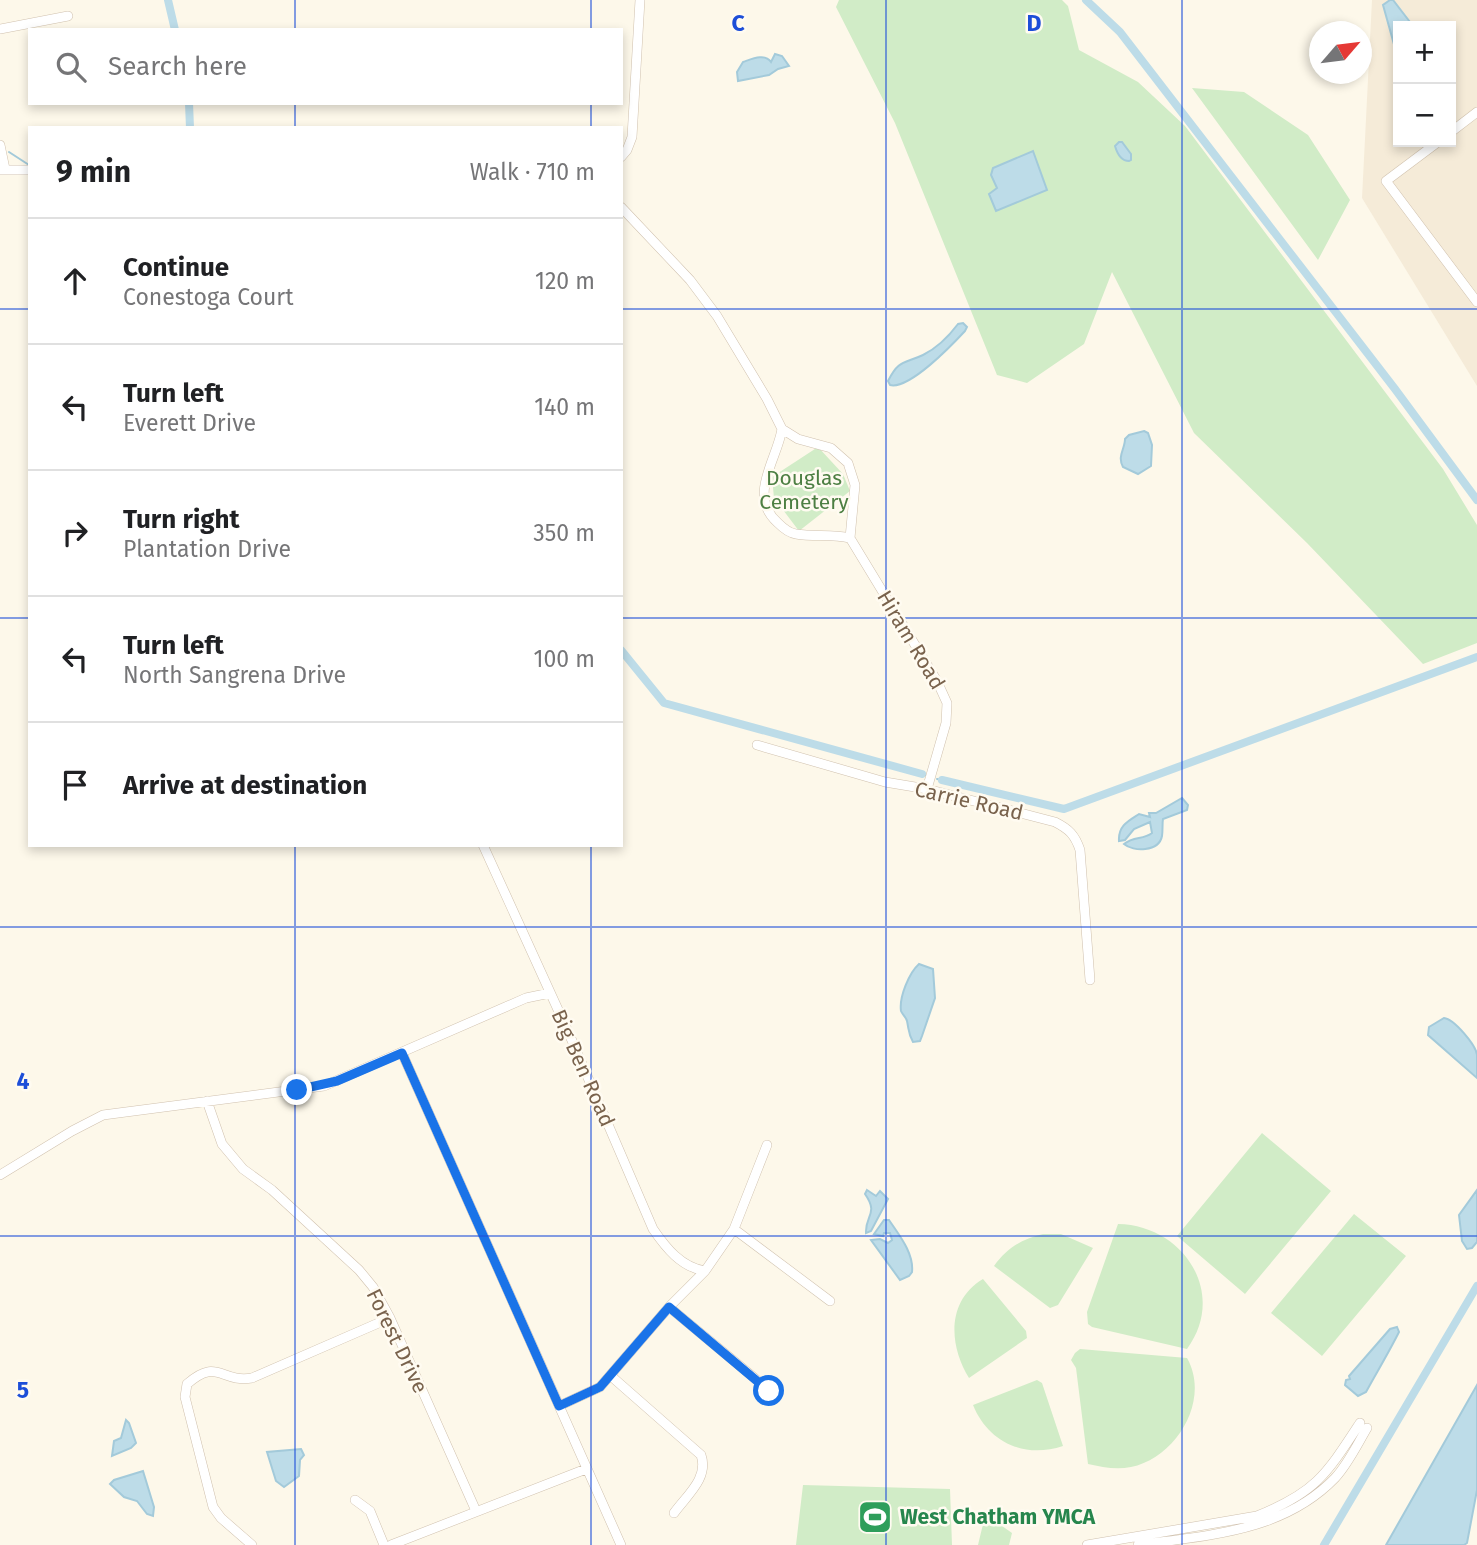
<!DOCTYPE html>
<html lang="en">
<head>
<meta charset="utf-8">
<style>
  :root { --surface:#fff; --page:#f6f6f6; --text:#202124; --muted:#757577; --line:#e0e0e0 }
  body { margin:0; font-family:"Fira Sans",sans-serif; background:var(--page); color:var(--text) }
  .controls { position:absolute; right:21px; top:21px; display:grid; overflow:hidden; border-radius:0px; box-shadow:0 4px 10px #0003 }
  .controls button { width:63px; height:63px; display:grid; place-items:center; padding:0; border:0; border-bottom:2px solid var(--line); background:var(--surface); color:var(--text); font:35px sans-serif }
  .compass { position:absolute; left:1309px; top:21px; width:63px; height:63px; border-radius:50%; background:var(--surface); box-shadow:0 4px 10px #0003; rotate:62deg }
  .stop { position:absolute; width:21px; height:21px; margin:-16px; border:5px solid #1a73e8; border-radius:50%; background:#fff }
  .stop.end { background:#1a73e8; border-color:#fff; box-shadow:0 2px 7px #0008 }
  .list { margin:0; padding:0; list-style:none }
  h2 { display:flex; justify-content:space-between; align-items:center; height:91px; margin:0; padding:0 28px; font-size:30px }
  h2 small { font-size:23px; font-weight:400; color:var(--muted) }
  .list li { display:grid; grid-template-columns:46px 1fr auto; gap:21px; align-items:center; box-sizing:border-box; height:126px; padding:0 28px; border-top:2px solid var(--line) }
  .list b { display:block; font-size:26px; white-space:nowrap }
  .list p { margin:0; font-size:23px; white-space:nowrap; color:var(--muted) }
  .list em { font-size:23px; font-style:normal; color:var(--muted) }
  .icon { flex:none; width:38px; height:38px; fill:none; stroke:currentColor; stroke-width:2; stroke-linecap:round; stroke-linejoin:round }
  .map { position:relative; flex:none; width:1477px; height:1545px; overflow:hidden }
  .search { position:absolute; background:var(--surface); box-shadow:0 4px 10px #0003; left:28px; top:28px; width:595px; height:77px; display:flex; align-items:center; gap:18px; box-sizing:border-box; padding:0 24px; border-radius:0px; color:var(--muted); font-size:26px }
  .panel { position:absolute; background:var(--surface); box-shadow:0 4px 10px #0003; left:28px; top:126px; width:595px; height:721px; border-radius:0px }
  .map>svg:first-child { display:block }
  .residential { fill:#f5ebd8; fill-rule:evenodd }
  .green { fill:#d1ecc7 }
  .water { fill:#bddce8; stroke:#a3cada; stroke-width:2 }
  .lines { fill:none; stroke-linecap:round; stroke-linejoin:round }
  .stream { stroke:#a3cada; stroke-width:2 }
  .canal { stroke:#bddce8; stroke-width:8 }
  .minor-casing { stroke:#d0c1ae; stroke-width:10 }
  .minor { stroke:#fff; stroke-width:9 }
  .route { stroke:#1a73e8; stroke-width:9 }
  .grid { fill:none; stroke:#1d4ed8; stroke-width:2; stroke-opacity:0.55 }
  .labels { text-anchor:middle; dominant-baseline:central; stroke-width:5; stroke-linejoin:round; paint-order:stroke }
  .park-label { font-size:21px; fill:#4d7f43; stroke:#fffbf1 }
  .street-label { font-size:21px; fill:#79624c; stroke:#fffbf1 }
  .leisure-label { font-size:21px; font-weight:bold; fill:#27864d; stroke:#fffbf1; text-anchor:start }
  .grid-label { font-size:23px; text-anchor:middle; font-weight:bold; fill:#1d4ed8; stroke:#fffbf1; stroke-width:5; stroke-linejoin:round; paint-order:stroke }
</style>
</head>
<body>
<div class="map">
<svg width="1477" height="1545" viewBox="0 0 1477 1545">
  <rect width="100%" height="100%" fill="#fdf8ea"/>
  <path class="residential" d="M1372,0H1477V386L1362,198ZM1398,26H1451V142H1398Z"/>
  <path class="green" d="M839,0H1062L1068,6L1079,50L1138,82L1185,126L1443,469L1477,525V643L1423,664L1307,543L1194,433L1112,272L1084,344L1027,383L997,375L895,123L836,7Z
    M1192,88L1244,92L1308,135L1350,200L1318,260Z
    M818,447L843,474L850,491L799,531L774,498L772,477Z
    M1262,1133L1331,1191L1245,1294L1177,1236Z
    M1354,1214L1406,1256L1322,1356L1271,1313Z
    M1118,1224C1183,1225 1228,1293 1187,1349L1092,1327L1088,1324L1087,1312Z
    M1043,1234H1061L1093,1248L1058,1305L1050,1308L994,1266C1007,1248 1022,1239 1043,1234Z
    M983,1279L1026,1331L1027,1338L969,1378C949,1346 946,1301 983,1279Z
    M1080,1349L1187,1358C1211,1400 1176,1458 1131,1467C1116,1470 1102,1467 1088,1464L1076,1368L1071,1360L1075,1353Z
    M1037,1380L1042,1383L1063,1446C1024,1459 988,1442 973,1405Z
    M803,1485L950,1489L952,1545H796Z
    M984,1520L1002,1526L1012,1533L1009,1545H978Z"/>
  <path class="water" d="M1390,0H1393L1413,26H1398V52L1395,48L1383,5Z
    M775,54L782,56L789,66L778,69L769,75L738,81L737,72L743,62C752,59 765,53 771,62Z
    M1119,142H1122L1131,154V160L1129,161C1121,161 1117,153 1115,146Z
    M1033,151L1047,190L996,211L989,194L997,188L991,175L993,168Z
    M963,323L967,327L965,331C952,345 909,390 890,385L888,381C899,359 904,364 923,355C937,348 949,336 958,324Z
    M1144,431L1148,433L1152,445L1151,466L1138,474L1123,467C1117,456 1125,449 1125,439L1129,435Z
    M1182,798L1188,805L1187,810L1163,819C1162,824 1163,830 1162,836C1159,852 1133,852 1124,844C1134,836 1143,840 1152,833L1150,822L1134,829L1125,840L1119,841C1118,826 1128,821 1139,814L1150,817L1149,813H1156Z
    M919,964L933,969L935,998L922,1036L920,1041L913,1042C908,1033 909,1030 907,1021C906,1017 902,1014 901,1011C899,997 909,973 919,964Z
    M1444,1018C1454,1019 1476,1045 1477,1055C1477,1062 1477,1071 1477,1078L1428,1035L1429,1027Z
    M867,1190L876,1196L880,1191L888,1199L871,1231L866,1233C865,1215 879,1214 865,1194Z
    M1477,1190V1242L1472,1248L1467,1249L1462,1241L1459,1215Z
    M884,1220H889C899,1235 914,1253 912,1272L909,1276L900,1280L871,1240L880,1239L888,1243L892,1240L890,1233H884L883,1236L874,1234Z
    M1397,1327L1399,1332C1389,1352 1377,1372 1366,1392L1358,1396L1345,1385L1346,1380L1350,1379L1349,1376L1390,1329Z
    M1477,1385V1490L1467,1543L1464,1545H1386Z
    M126,1420L129,1423L136,1443L131,1448L112,1456L114,1441L121,1438Z
    M301,1449L304,1455L300,1460L299,1476L284,1487L276,1481L267,1452Z
    M143,1471L154,1507L153,1516L147,1514L137,1501L124,1497L110,1484L114,1480Z"/>
  <g class="lines">
    <path class="stream" d="M9,152L29,165
      M922,774L926,775
      M937,779L942,780"/>
    <path class="canal" d="M168,0L175,30
      M1086,0L1120,32L1395,389L1477,500
      M189,103L190,128
      M621,650L664,703L922,774
      M942,780L1064,809L1477,657
      M1324,1545L1477,1286"/>
    <g class="minor-casing">
      <path id="minor" d="M0,29L68,16
        M1451,132L1477,112
        M1438,142L1386,181L1477,302
        M0,145L5,169
        M621,157L627,150L632,137L640,0
        M0,170H30
        M621,207L690,280L717,316L767,399L782,429L798,439L831,448L848,463L855,485L850,538L937,681L947,703L946,723L927,789
        M782,429C777,460 747,496 778,523C783,528 789,533 796,534C814,537 832,534 850,538
        M757,745L885,782L927,789L1055,822C1069,829 1075,835 1080,850L1090,980
        M483,845L570,1036L653,1229C666,1248 681,1267 705,1271
        M402,1053L621,1545
        M207,1101L222,1144L243,1169L272,1190L359,1270L373,1287L390,1318L476,1511
        M0,1175L72,1131L103,1115L324,1086L526,998L550,993
        M734,1229L830,1301
        M669,1307L770,1391
        M611,1376L701,1455C709,1478 687,1495 674,1513
        M559,1406L600,1387L669,1307L705,1271L734,1229L767,1145
        M355,1500L370,1511L384,1545
        M252,1545L221,1518L213,1507L185,1397L187,1384C218,1357 220,1383 252,1378L390,1318
        M391,1545L586,1469
        M1087,1545L1257,1516C1316,1492 1326,1475 1360,1423
        M1138,1545C1208,1535 1283,1532 1335,1478C1348,1464 1357,1445 1367,1428"/>
    </g>
    <use href="#minor" class="minor"/>
  </g>
  <g class="lines">
    <path class="route" d="M297,1090L337,1081L402,1053L559,1406L600,1387L669,1307L769,1391"/>
  </g>
  <path class="grid" d="M295,0V30M591,0V30M886,0V1545M1182,0V1545M295,103V128M591,103V128M0,309H30M621,309H1477M0,618H30M621,618H1477M295,845V1545M591,845V1545M0,927H1477M0,1236H1477"/>
  <defs>
    <g id="stadium-square" transform="scale(1.75)"><rect x="-9" y="-9" width="18" height="18" rx="4" fill="#2e9e5b" stroke="#fffbf1"/><path d="M0-5a6.5 5 0 1 0 0 10a6.5 5 0 1 0 0-10ZM-3.5-1.8h7v3.6h-7Z" fill="#fff"/></g>
  </defs>
  <g fill-rule="evenodd">
    <use href="#stadium-square" x="875" y="1517"/>
  </g>
  <g class="labels">
    <g class="park-label">
      <text x="804" y="478">Douglas<tspan x="804" dy="24">Cemetery</tspan></text>
    </g>
    <g class="street-label">
      <text transform="translate(911 640) rotate(59)">Hiram Road</text>
      <text transform="translate(969 801) rotate(13)">Carrie Road</text>
      <text transform="translate(583 1068) rotate(66)">Big Ben Road</text>
      <text transform="translate(397 1341) rotate(64)">Forest Drive</text>
    </g>
    <g class="leisure-label">
      <text x="900" y="1517">West Chatham YMCA</text>
    </g>
  </g>
  <g class="grid-label">
    <text x="738" y="31">C</text>
    <text x="1034" y="31">D</text>
    <text x="23" y="1089">4</text>
    <text x="23" y="1398">5</text>
  </g>
</svg>
<div class="controls">
<button>+</button>
<button>−</button>
</div>
<svg class="compass" viewBox="-18 -18 36 36"><path d="M0-13l5 13h-10z" fill="#e53935"/><path d="M0 13l5-13h-10z" fill="#757577"/></svg>
<div class="stop" style="left:769px;top:1391px"></div>
<div class="stop end" style="left:297px;top:1090px"></div>
<div class="search"><svg class="icon" aria-label="search" viewBox="0 0 24 24"><circle cx="10" cy="10" r="6"/><path d="M15 15l6 6"/></svg>Search here</div>
<section class="panel">
<h2>9 min<small>Walk · 710 m</small></h2>
<ul class="list">
<li><svg class="icon" aria-label="ahead" viewBox="0 0 24 24"><path d="M12 20V5M6 11l6-6 6 6"/></svg><div><b>Continue</b><p>Conestoga Court</p></div><em>120 m</em></li>
<li><svg class="icon" aria-label="left" viewBox="0 0 24 24"><path d="M17 20v-9H6M10 6l-5 5 5 5"/></svg><div><b>Turn left</b><p>Everett Drive</p></div><em>140 m</em></li>
<li><svg class="icon" aria-label="right" viewBox="0 0 24 24"><path d="M7 20v-9h11M14 6l5 5-5 5"/></svg><div><b>Turn right</b><p>Plantation Drive</p></div><em>350 m</em></li>
<li><svg class="icon" aria-label="left" viewBox="0 0 24 24"><path d="M17 20v-9H6M10 6l-5 5 5 5"/></svg><div><b>Turn left</b><p>North Sangrena Drive</p></div><em>100 m</em></li>
<li><svg class="icon" aria-label="arrive" viewBox="0 0 24 24"><path d="M6 21V4h12l-3 4 3 4H6"/></svg><div><b>Arrive at destination</b></div></li>
</ul>
</section>
</div>
</body>
</html>
